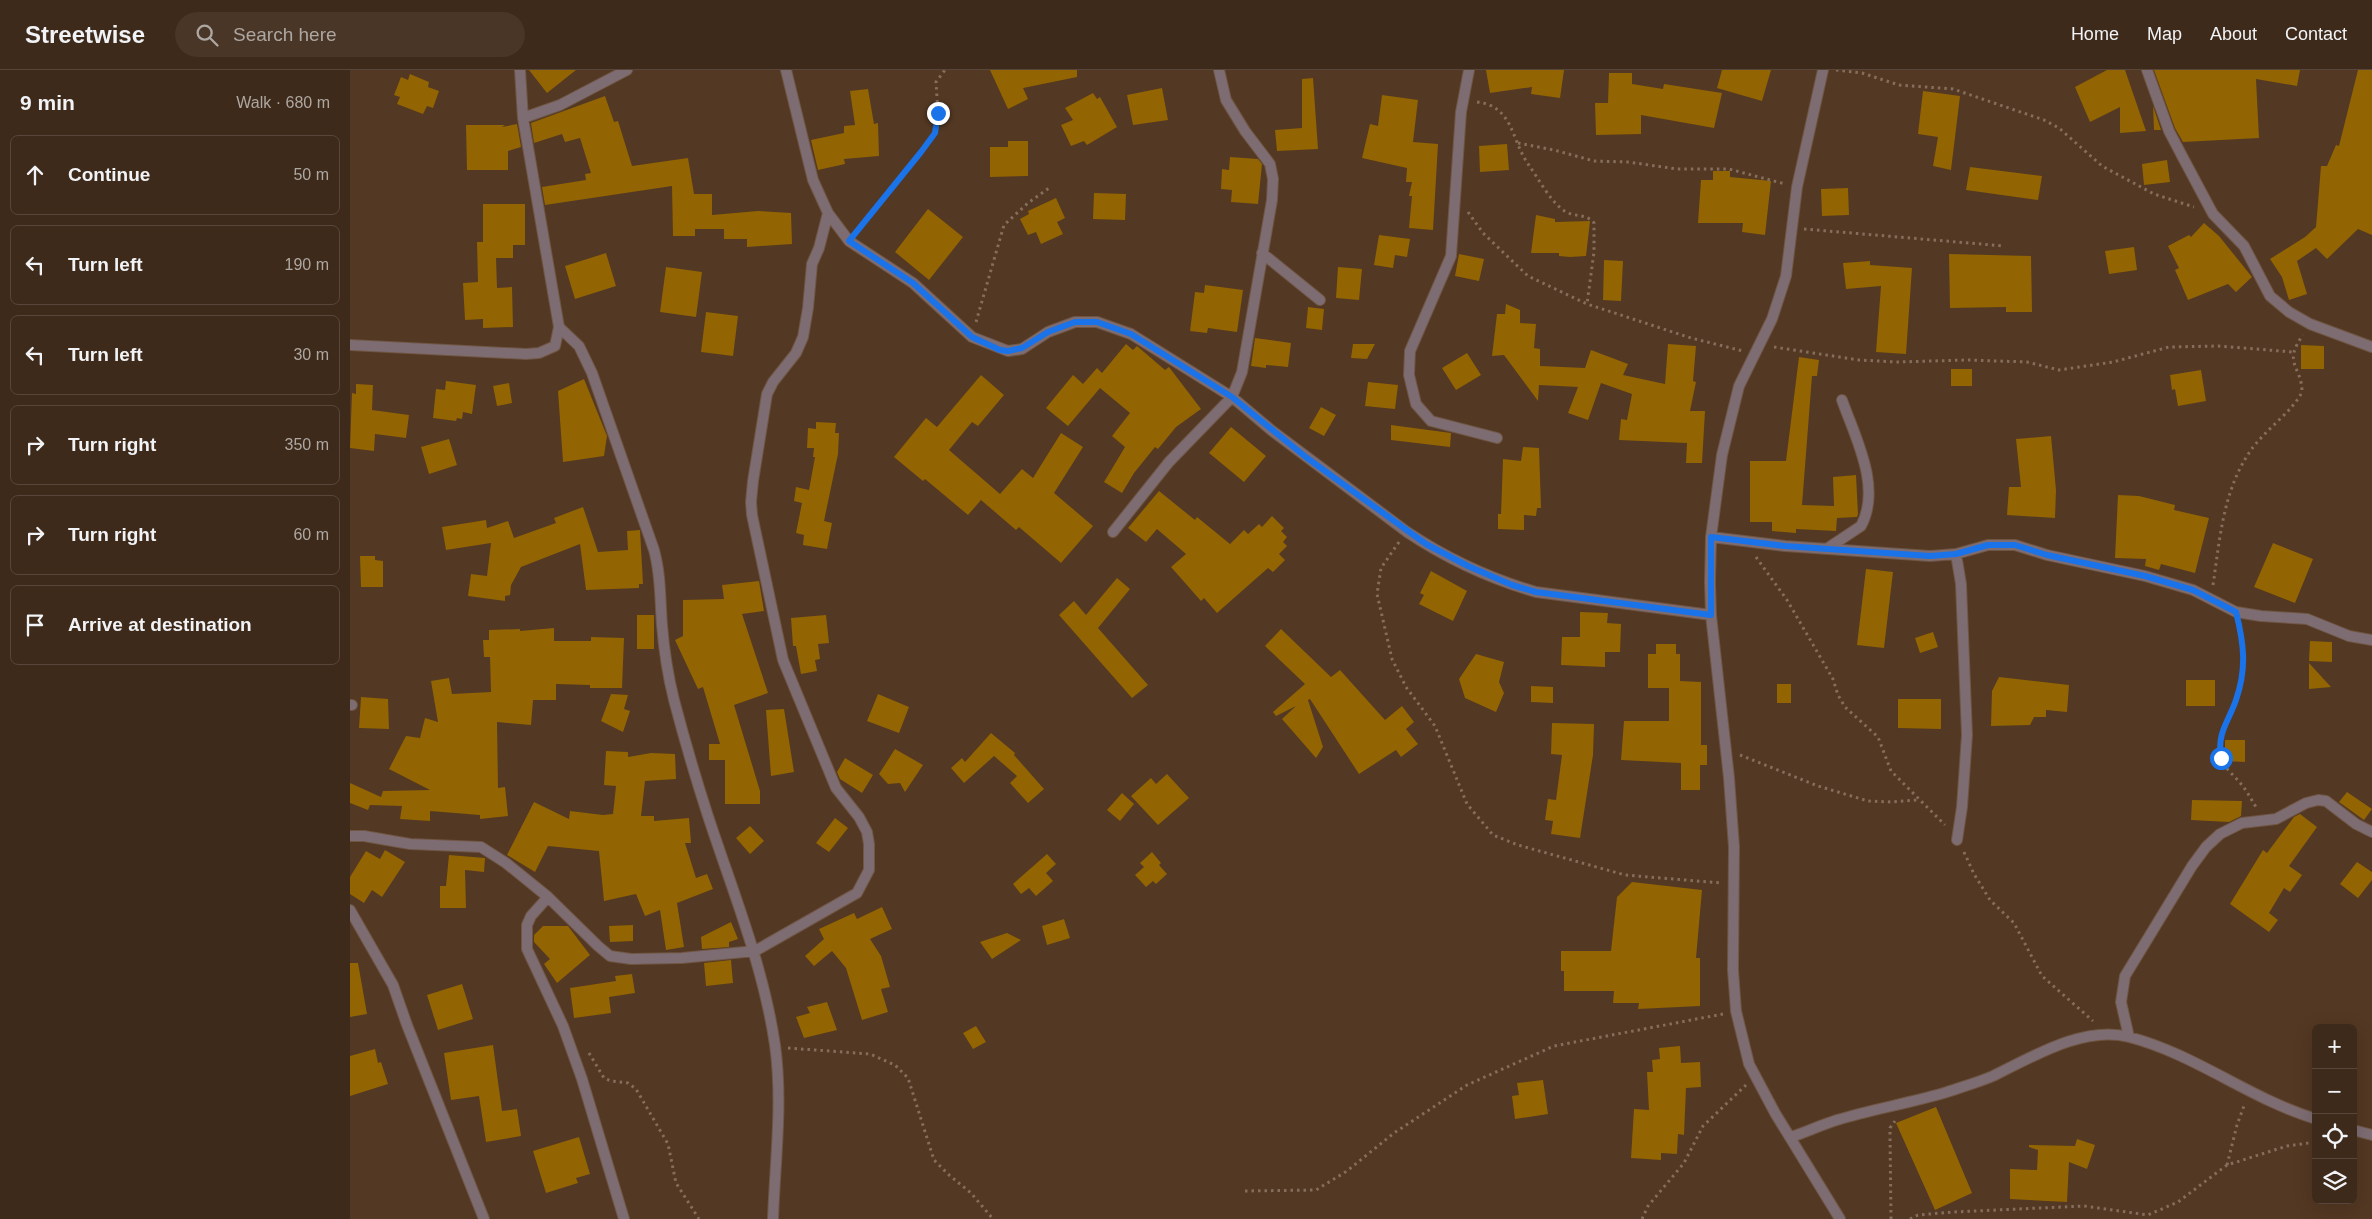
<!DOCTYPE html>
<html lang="en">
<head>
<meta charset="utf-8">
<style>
  :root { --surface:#3e2a1a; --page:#493627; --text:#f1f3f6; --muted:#ada7a2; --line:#574639 }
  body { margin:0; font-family:Helvetica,sans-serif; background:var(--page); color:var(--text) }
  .controls { position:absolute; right:15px; bottom:15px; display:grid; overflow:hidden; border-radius:8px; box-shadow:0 5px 20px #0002 }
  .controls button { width:45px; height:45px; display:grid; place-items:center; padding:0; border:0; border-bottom:1px solid var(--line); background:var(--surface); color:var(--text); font:25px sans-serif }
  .stop { position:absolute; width:15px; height:15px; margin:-11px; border:4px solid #1a73e8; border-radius:50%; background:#fff }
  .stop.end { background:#1a73e8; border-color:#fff; box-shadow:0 1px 5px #0008 }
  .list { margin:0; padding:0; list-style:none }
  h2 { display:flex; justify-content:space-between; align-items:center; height:65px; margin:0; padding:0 20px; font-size:21px }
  h2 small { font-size:16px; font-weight:400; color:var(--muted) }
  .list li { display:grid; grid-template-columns:32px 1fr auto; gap:15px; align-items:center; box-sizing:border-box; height:80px; margin:0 10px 10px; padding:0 10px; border:1px solid var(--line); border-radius:8px }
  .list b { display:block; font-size:19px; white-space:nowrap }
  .list em { font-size:16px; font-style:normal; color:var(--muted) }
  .icon { flex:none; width:28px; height:28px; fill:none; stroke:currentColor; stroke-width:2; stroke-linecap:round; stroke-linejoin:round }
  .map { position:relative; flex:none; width:2022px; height:1149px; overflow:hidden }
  header { display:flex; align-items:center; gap:30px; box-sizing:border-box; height:70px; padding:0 25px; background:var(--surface); border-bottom:1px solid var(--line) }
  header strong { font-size:24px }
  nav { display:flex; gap:28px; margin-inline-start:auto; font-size:18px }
  .search { width:350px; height:45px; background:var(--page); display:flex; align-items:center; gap:12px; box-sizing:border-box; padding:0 18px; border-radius:28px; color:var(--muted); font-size:19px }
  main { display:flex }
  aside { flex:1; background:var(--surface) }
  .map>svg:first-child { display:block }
  .building { fill:#926402 }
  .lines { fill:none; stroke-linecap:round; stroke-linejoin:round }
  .service-casing { stroke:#6f5542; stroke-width:12 }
  .minor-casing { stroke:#6f5542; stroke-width:12 }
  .path { stroke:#866e5c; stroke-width:3; stroke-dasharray:2.5 4; stroke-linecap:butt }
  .service { stroke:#7d6c72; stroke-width:10 }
  .minor { stroke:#7d6c72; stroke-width:10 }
  .route { stroke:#1a73e8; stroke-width:6 }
</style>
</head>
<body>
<header>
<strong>Streetwise</strong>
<div class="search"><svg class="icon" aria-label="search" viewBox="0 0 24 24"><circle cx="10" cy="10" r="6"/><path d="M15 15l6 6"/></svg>Search here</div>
<nav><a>Home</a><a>Map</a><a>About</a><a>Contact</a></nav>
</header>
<main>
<aside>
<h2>9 min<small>Walk · 680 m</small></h2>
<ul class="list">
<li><svg class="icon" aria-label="ahead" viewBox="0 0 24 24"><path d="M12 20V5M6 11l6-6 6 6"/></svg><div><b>Continue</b></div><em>50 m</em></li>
<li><svg class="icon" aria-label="left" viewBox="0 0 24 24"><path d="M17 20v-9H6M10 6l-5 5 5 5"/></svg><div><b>Turn left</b></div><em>190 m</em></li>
<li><svg class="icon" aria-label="left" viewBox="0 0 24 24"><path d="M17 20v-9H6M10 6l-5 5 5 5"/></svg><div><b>Turn left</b></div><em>30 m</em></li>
<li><svg class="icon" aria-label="right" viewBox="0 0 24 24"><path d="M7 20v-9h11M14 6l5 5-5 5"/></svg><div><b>Turn right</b></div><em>350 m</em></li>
<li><svg class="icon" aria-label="right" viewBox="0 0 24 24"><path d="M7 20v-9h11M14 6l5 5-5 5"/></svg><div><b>Turn right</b></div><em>60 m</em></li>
<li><svg class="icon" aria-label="arrive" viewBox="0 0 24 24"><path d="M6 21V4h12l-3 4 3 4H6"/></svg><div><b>Arrive at destination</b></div></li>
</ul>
</aside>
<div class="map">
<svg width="2022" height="1149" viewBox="0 0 2022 1149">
  <rect width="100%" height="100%" fill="#533823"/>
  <path class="building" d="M179,0H226L197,23Z
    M640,0H727V7L673,18L678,29L658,39Z
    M1136,0H1214L1210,28L1181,24L1182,17L1140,23Z
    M1372,0H1421L1412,31L1367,18Z
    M1757,0H1775L1796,61L1770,63V37L1740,52L1725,17Z
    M1804,0H1950L1947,16L1906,9L1909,68L1833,72L1825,58Z
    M2008,0H2022V165L2008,159L1977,189L1966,178L1947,191L1957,224L1939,230L1932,207L1920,189L1955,167L1966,157L1971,96H1977L1986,75L1989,76Z
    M1259,3H1282V14L1313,19L1314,14L1372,23L1364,58L1291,45V64L1246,65L1245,33H1258Z
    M60,4L79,12L78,17L89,21L83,38L77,36L73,44L47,34L50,27L44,25L51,7L58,10Z
    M963,8L968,79L927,81L925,60L952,58V9Z
    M812,18L818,50L783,55L777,25Z
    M518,19L524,54L528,53L529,86L494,89L495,94L468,100L461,70L494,63V56L505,55L500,21Z
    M1573,21L1610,26L1601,100L1583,96L1588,67L1568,64Z
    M743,23L747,29L750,27L767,57L737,75L734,71L721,76L711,55L723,50L715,38Z
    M1032,25L1068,30L1063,72L1088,74L1083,160L1059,158L1062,126H1059L1062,112H1056L1057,98L1012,88L1020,54L1028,56Z
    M255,26L264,52L268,51L282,96L338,88L344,124H362V145L408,141L441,143L442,174L397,177V169H374V159H345V166H323L322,116L195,135L192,117L236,110L235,104L241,103L230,68L215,72L212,64L184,73L181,53Z
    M1803,36L1811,60H1804Z
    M167,54L171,77L158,81V100H117L116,55H155L152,57Z
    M658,71H678V106L640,107V77H658Z
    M1157,74L1159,100L1130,102L1129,76Z
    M880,87L908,89L912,94L908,134L881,132L882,120L871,119L872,99L879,100Z
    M1817,90L1820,112L1794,115L1792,94Z
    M1620,97L1692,106L1688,130L1616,120Z
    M1363,101H1380V107L1421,111L1415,165L1392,162L1393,153H1348L1351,110H1363Z
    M1498,118L1499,145L1472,146L1471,119Z
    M744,123L776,124L775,150L743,149Z
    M706,128L715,148L707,152L713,164L691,174L686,162L678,165L670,149L679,144L678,141Z
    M133,134H175V175H163V188H146L147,218L162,217L163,257L133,258V249L115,250L113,213L128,212L127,172H133Z
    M578,139L613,167L579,210L545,182Z
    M1186,145L1205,149V152L1240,151L1236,186L1220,187L1209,186V183H1181Z
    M1854,153L1869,166L1902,207L1886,222L1878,214L1838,230L1825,200L1829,198L1818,176L1839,165L1841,167Z
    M1029,165L1060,169L1057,187L1045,185L1043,198L1024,195Z
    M1784,177L1787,200L1759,204L1755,181Z
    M256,183L266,216L225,229L215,196Z
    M1109,184L1134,189L1129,211L1105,206Z
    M1599,184L1681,186L1682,242H1656V237L1600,238Z
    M1254,190L1273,191L1271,231L1253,230Z
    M1520,191V195L1562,198L1556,284L1526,282L1531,216L1496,219L1493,193Z
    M316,197L352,202L346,247L310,242Z
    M988,197L1012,199L1009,230L986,228Z
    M855,215L893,220L887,262L858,258L857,263L840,261L845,222L854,223Z
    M1156,234L1170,240V253L1186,254L1184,278L1190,279V296L1235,298L1241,280L1278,294L1273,305L1315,314L1318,274L1346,276L1343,311L1346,312L1340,341H1355L1352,393H1336L1337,373L1269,370L1271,349L1277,350L1282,324L1251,313L1238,350L1218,343L1228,317L1189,315L1188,331L1154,285L1142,286L1147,244H1155Z
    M958,237L974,239L972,260L956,258Z
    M356,242L388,246L383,286L351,282Z
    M905,268L941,273L938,297L916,295V298L901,296Z
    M776,274L783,280L787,276L815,300L819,297L851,339L826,357L808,379L805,377L784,403L772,423L754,412L775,377L762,366L780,343L750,318L718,356L696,338L723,305L733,314L747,298L752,303Z
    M1003,274H1025L1017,289L1001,288Z
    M1951,275L1974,276V299H1951Z
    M1117,283L1131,305L1106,320L1092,298Z
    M1449,287L1469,290L1467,306H1462L1452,435L1484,436L1483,407L1506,405L1508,444L1507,447L1487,448L1486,461L1446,459V463L1422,461V452H1400V391H1436Z
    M1601,299H1622V316H1601Z
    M1851,300L1856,331L1828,336L1825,319L1822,320L1820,305Z
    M631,305L654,325L628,356L622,352L599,380L650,424L672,399L683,408L711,363L733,377L704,423L743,456L711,493L669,457L666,460L631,430L618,445L575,409L573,411L544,387L576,348L587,357Z
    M234,309L257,366L254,386L213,392L208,321Z
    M96,311L126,315L122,344L113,342L112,349L107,348L106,351L83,348L86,319L95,320Z
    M1018,312L1048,315L1045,339L1015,336Z
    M159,313L162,333L147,336L143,316Z
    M6,314L23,315L22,340L59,345L56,368L25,364L24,381L0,378L2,323L6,324Z
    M971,337L986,345L974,366L959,358Z
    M466,352L486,353L485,363H489L488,384L474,451L482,453L477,479L453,475L454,465L446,463L452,433L444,431L446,417L459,420L465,387H463L464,378H457L458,358L466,359Z
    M1041,355L1101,363L1100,377L1041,370Z
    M881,357L916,386L894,412L859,383Z
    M1701,366L1706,420L1705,448L1657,445L1659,417H1671L1666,369Z
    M99,369L107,395L79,404L71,377Z
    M1173,377L1189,378L1191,438H1187L1186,446L1174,445V460L1148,459V444H1151L1153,389L1171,391Z
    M809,421L845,450L847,447L880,474L894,460L898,464L909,454L912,457L922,446L934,458L931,461L937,467L933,472L937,476L929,484L935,490L923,502L918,498L867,543L854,528L851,531L821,497L836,484L807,459L796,472L778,458Z
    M1768,425L1789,426L1825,435L1824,440L1859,448L1845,503L1811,494L1809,500L1795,496L1796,489L1765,488Z
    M233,437L248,482L278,480L277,461L290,460L293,514H289V518L236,520L230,474L171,497L161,515L160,525L155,526V531L118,526L121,504L137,506L141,473L96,480L92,457L136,450L137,458L158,451L164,468L206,453L204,448Z
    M1923,473L1963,489L1945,533L1904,517Z
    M10,486H25V490L33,491V517H11Z
    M1516,499L1543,502L1534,578L1507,575Z
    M1081,501L1117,521L1103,551L1069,534L1074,525L1070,523Z
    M767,508L780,519L748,558L798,615L782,628L709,545L724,531L736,545Z
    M409,511L414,541L392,544L418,623L384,635L410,721V734H375V690H359V674H370L353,617L348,619L325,570L333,566V530L374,529L372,515Z
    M1230,542L1258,543L1257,553L1271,554L1270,582H1255V597L1211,595L1212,567H1230Z
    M287,545H304V579H287Z
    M476,545L479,573L468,574L470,589L465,590L467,601L451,604L446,576H443L441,548Z
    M204,558V571H241V567L274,568L272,618H240V615L206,614V630H183L181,655L147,652L148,718L155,717L158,746L130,749V745L80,741V751L50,749L52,736L20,735L18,740L0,733V713L31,727L33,721L80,720L39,699L56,666L70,668L75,648L88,652L81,611L99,608L102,624L141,622L140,587H134L133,570H139V560L170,559V561Z
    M931,559L981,607L990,600L1035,650L1052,636L1064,652L1056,659L1068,674L1051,687L1046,680L1009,704L960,629L958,630L973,677L966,688L932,649L946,636L926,646L923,642L955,614L915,576Z
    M1583,562L1588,577L1570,583L1565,568Z
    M1960,571L1982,572V592L1959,591Z
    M1306,574H1326V584H1330V611L1351,612V675H1357V695H1350V720H1331V693L1271,690L1274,651H1319V618H1298V584H1306Z
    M1126,584L1154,592L1149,612L1154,623L1146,642L1115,628L1109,609Z
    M1959,593L1981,617L1959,619Z
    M1649,607L1719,615L1717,642L1696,640V647H1684L1680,655L1641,656L1642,621Z
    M1836,610H1865V636H1836Z
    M1427,614H1441V633H1427Z
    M1181,616L1203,617V633L1181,632Z
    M261,624L278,625L274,639L280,641L273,662L251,651Z
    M528,624L559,637L549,663L517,651Z
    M11,627L38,629L39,659L9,658Z
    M1548,629H1591V659L1548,658Z
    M434,639L444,702L421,706L416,640Z
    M1202,653L1244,654L1243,685L1230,768L1201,764L1203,751L1195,750L1198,729L1206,730L1212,685L1201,684Z
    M641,663L665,683L664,685L694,719L678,733L660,713L667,706L644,686L614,713L601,698L612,688L615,692Z
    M1875,670H1895V692L1875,691Z
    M545,679L573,695L555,722L550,713L538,714L529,704Z
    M256,681L278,682V687L301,683L325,684L326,709L295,711L291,746H304V751L339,748L341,773H335L346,808L357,804L363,819L327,833L334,877L316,880L310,840L295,846L286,824L254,831L249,781L198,776L185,802L157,785L184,732L219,749L220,741L253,745L263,744L266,716L254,715Z
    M495,688L523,705L512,723L490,709L487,702Z
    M817,704L839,728L808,755L781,726L801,708L806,714Z
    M1997,722L2022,739L2014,750L1989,732Z
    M772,723L784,734L770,751L757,740Z
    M1842,730L1892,731L1891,746L1879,752L1841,750Z
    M1950,744L1967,757L1939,796L1952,805L1940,822L1934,818L1919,843L1928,850L1919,862L1880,834L1913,780L1917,783L1944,747Z
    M485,748L498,758L479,782L466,773Z
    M400,756L414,771L400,784L386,768Z
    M35,780L55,792L32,827L22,820L14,833L0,824V807L16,781L30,789Z
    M802,782L811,793L809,795L817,804L806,814L803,811L796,817L785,805L794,797L790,793Z
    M697,784L706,794L696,803L703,811L686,826L679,818L671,824L663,814Z
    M99,785L135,788L134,802L115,800L116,838H90V816H96Z
    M2007,792L2022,802V810L2008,828L1990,814Z
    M1282,812L1352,820L1346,888H1350V936L1288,939L1289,933H1263L1264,921H1214V901H1211V881H1261L1267,827Z
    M532,837L542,859L520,869L531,886L540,917L531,919L538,942L512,950L496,898L482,881L464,896L455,886L474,869L469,859L504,843L507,849Z
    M714,849L720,868L697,875L692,856Z
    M381,852L388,869L379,872V877L352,879L351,867Z
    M283,855V871L260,872L259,856Z
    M193,856H218L240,885L207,913L194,894L200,889L184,872V865Z
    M657,863L671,870L642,889L630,872Z
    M381,890L383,913L356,916L354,893Z
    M0,893H8L17,944L0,947Z
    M282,904L285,923L259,927L261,943L224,948L220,918L266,911L265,906Z
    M112,914L123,949L88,960L77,925Z
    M477,932L487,960L454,968L446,947L460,943L457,937Z
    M626,956L636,972L623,979L613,963Z
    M143,975L152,1041L167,1039L171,1066L136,1072L129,1026L101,1030L94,983Z
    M1330,976L1331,993L1350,992L1351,1017L1336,1018L1334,1065L1328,1064L1327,1084L1311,1083V1090L1281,1088L1284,1039L1299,1040L1297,1002H1303L1302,990L1310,989L1309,978Z
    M25,979L28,993L31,992L38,1014L0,1026V986Z
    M1193,1010L1198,1044L1165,1049L1162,1026L1169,1025L1167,1013Z
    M1586,1037L1622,1123L1585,1140L1546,1053Z
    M229,1067L240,1104L226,1108L228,1113L196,1123L183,1081Z
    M1727,1069L1745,1075L1737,1099L1719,1092L1717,1132L1660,1129V1099L1687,1100L1688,1080L1679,1077V1075L1725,1076Z"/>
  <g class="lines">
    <g class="service-casing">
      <path id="service" d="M1478,478L1511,456C1532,417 1505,367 1492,330"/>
    </g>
    <g class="minor-casing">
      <path id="minor" d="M436,0L463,110L478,143L499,171L563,213L622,267L658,281L672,279L698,262L725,252H747L781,264L882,327L921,360L1057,462C1096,488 1141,509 1186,522L1361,545
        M1119,0L1111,42L1101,186L1060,281L1059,305L1066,334L1081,351L1147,368
        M1473,0L1447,117L1436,206L1422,249L1389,316L1372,385L1361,467L1360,512L1361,545L1379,708L1384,777L1383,900L1386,941L1399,994L1425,1043L1490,1149
        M1797,0L1819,61L1831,84L1863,144L1894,176L1920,226L1939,242L1960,254L2022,277
        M173,48L210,35L277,0
        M912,183L970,230
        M209,257L229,276L242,303L304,480C311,505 310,530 312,555C314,580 318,606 324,630C334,668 345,706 357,743C382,820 413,894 425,975C433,1033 425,1091 423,1149
        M0,275L176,284L189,283L205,276L209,257L173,48L170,0
        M763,462L819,392L882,327L892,302L922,130L923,109L920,94L895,61L876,30L869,0
        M1361,467L1435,476L1580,486L1606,484L1638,475H1665L1697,485L1795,506L1843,520L1886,542L1911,546L1957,549L1999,566L2022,570
        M1606,484L1611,514L1617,665L1612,737L1607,770
        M0,635H2
        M0,766H14L60,774L131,777L156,793L198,827L248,876L260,886L281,889L332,888L405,881L507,823L519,800V774L517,762L509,747L486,718L433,590L402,445L401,432L403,411L417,324L423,312L446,283L453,267L458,238L462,194L469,178L478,143
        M198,827L181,846L177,855V879L213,956L232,1009L274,1149
        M0,840L43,915L57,955L134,1149
        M1779,967L1771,932L1775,906L1842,796L1856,777L1870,764L1892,753L1926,749L1956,733L1968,730L1976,731L2006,754L2022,762
        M2003,1060L2022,1065
        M1441,1067C1456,1062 1471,1055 1487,1050C1523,1039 1561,1033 1597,1022C1612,1017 1629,1012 1643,1006C1682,987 1734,955 1779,967C1845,984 1900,1029 1966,1049"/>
    </g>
    <path class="path" d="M1486,0L1512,3L1549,15L1603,19L1694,50L1709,58L1752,96L1804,124L1844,137
      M1127,32C1163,36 1161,69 1178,94C1189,109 1200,132 1216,142C1226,147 1237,144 1244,153V182L1237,234
      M1168,73L1204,80L1244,91L1278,92L1327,99H1379L1435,114
      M1118,142L1133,163L1178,206L1237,234L1341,268L1393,281
      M1454,159L1654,176
      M507,161L585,63L588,43L586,12L595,0
      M626,252L654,155L678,133L699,118
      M1424,277L1509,290L1547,292L1618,290L1677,292L1709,300L1763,292L1819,277L1868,276L1943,282
      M1049,472L1031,498L1027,524L1042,589L1056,617L1085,656L1117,734L1143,765L1168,775L1275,805L1371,813
      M1406,487L1437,530L1483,609L1488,625L1495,637L1528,667L1541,701L1595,755
      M1863,515C1870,468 1873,420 1901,380C1914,361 1943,341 1952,322C1952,296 1932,294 1953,265
      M1889,555C1895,579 1895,600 1888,624C1882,646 1862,666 1872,690C1875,699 1885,706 1891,714C1897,721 1901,729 1906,737
      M1390,685L1468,716L1518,731L1541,732L1568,730
      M1614,782L1624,804L1640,830L1664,853L1692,906L1743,951
      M438,978L520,984L545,995L558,1008L584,1090L599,1105L621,1123L643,1149
      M239,983L254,1008L261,1011L278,1013L286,1019L318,1074L326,1113L349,1149
      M1877,1095L1887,1055L1895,1033
      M895,1121L966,1120L997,1101L1044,1063L1117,1015L1204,976L1373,944
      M1292,1149L1298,1136L1334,1093L1353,1056L1396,1015
      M1541,1149L1540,1065V1058L1545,1051
      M1560,1149L1568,1145L1603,1142L1734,1136L1798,1145L1828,1132L1877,1095L1937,1076L1966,1072"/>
    <use href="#service" class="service"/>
    <use href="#minor" class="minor"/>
  </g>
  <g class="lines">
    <path class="route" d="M588,43L585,63L571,82L499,171L563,213L622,267L650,280L658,281L672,278L698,262L725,252H747L781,264L882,327L957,388L1076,474L1118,496L1162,515L1186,522L1361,545V467L1435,476L1580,486L1606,484L1638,475H1665L1697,485L1795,506L1843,520L1886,542C1894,574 1897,598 1886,630C1878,653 1867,662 1871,688"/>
  </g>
</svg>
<div class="controls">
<button>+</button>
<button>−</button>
<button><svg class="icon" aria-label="locate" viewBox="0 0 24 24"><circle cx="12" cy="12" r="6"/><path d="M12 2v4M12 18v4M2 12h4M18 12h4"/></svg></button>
<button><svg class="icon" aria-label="layers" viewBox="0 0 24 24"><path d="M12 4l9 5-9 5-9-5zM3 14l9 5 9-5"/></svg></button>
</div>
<div class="stop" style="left:1871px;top:688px"></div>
<div class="stop end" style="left:588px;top:43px"></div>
</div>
</main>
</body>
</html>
